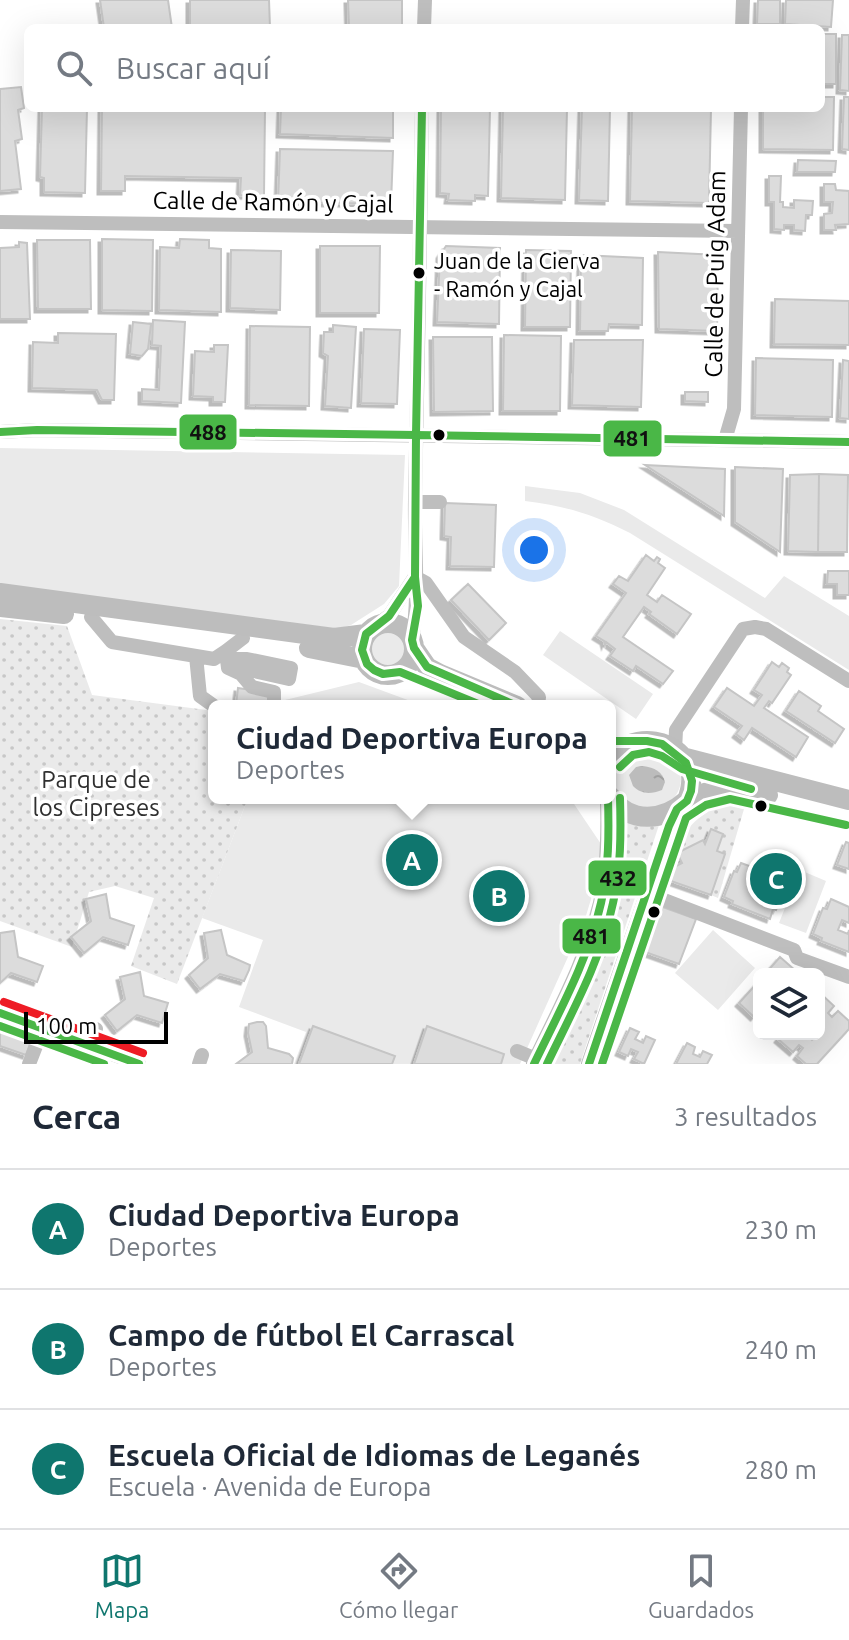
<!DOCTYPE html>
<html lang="es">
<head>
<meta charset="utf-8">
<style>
  :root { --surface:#fff; --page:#f6f6f7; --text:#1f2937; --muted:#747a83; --line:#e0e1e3; --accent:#0f766e }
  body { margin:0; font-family:Ubuntu,sans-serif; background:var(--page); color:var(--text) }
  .controls { position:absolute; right:24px; bottom:24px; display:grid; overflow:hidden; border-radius:12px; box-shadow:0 8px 32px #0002 }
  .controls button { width:72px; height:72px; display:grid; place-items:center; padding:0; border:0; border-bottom:2px solid var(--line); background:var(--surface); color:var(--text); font:40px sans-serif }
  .scale { position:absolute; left:24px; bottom:20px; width:144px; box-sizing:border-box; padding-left:8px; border:4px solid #000; border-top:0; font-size:22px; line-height:28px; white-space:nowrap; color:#000; -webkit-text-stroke:6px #fff; paint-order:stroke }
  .you { position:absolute; left:534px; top:550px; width:28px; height:28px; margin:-20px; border:6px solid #fff; border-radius:50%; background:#1a73e8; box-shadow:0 0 0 12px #1a73e833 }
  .badge { display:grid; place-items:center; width:52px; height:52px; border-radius:50%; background:var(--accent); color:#fff; font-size:26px; font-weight:700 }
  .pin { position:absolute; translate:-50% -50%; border:4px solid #fff; box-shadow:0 2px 8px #0006 }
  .popup { position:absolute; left:208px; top:700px; width:408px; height:104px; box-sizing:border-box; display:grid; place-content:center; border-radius:12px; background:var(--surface); filter:drop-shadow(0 2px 6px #0005); font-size:26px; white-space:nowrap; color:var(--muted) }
  .popup b { font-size:30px; color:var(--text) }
  .popup::after { content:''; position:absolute; left:50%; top:100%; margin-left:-16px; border:16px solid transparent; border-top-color:var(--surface) }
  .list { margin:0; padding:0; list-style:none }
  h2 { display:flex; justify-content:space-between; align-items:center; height:104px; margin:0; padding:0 32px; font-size:34px }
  h2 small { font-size:26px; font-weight:400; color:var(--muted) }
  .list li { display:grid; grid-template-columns:52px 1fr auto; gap:24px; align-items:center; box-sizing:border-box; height:120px; padding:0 32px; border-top:2px solid var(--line) }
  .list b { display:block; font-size:30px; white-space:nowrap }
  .list p { margin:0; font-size:26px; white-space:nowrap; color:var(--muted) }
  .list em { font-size:26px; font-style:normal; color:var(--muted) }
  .icon { flex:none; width:44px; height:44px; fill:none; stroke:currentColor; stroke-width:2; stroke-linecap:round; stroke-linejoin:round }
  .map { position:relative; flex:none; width:849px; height:1064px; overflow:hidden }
  .search { position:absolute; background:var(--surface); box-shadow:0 8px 32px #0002; left:24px; right:24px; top:24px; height:88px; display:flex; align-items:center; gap:20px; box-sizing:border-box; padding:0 28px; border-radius:12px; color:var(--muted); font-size:30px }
  .sheet { height:464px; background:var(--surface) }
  nav { display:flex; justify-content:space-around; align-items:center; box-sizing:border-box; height:112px; border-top:2px solid var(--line); background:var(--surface); font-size:22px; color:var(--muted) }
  nav a { display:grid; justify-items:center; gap:4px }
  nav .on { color:var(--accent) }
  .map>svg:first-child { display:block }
  .grass { fill:#eaeaea }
  .park { fill:url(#park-dots) }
  .water { fill:url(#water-ripples) }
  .building { fill:#dcdcdc; stroke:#c5c5c5; stroke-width:2; filter:url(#shadow) }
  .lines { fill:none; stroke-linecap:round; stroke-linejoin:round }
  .minor { stroke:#bebebe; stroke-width:14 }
  .major { stroke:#bdbdbd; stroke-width:16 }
  .highway { stroke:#bdbdbd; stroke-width:20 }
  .bus-1-casing { stroke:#fff; stroke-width:14 }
  .bus-2-casing { stroke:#fff; stroke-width:14 }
  .bus-3-casing { stroke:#fff; stroke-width:14 }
  .bus-4-casing { stroke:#fff; stroke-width:14 }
  .bus-1 { stroke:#4ab747; stroke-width:8 }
  .bus-2 { stroke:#4ab747; stroke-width:8 }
  .bus-3 { stroke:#4ab747; stroke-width:8 }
  .bus-4 { stroke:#ee1c25; stroke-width:8 }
  .bus-dot { fill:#000; stroke:#fff; stroke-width:3 }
  .labels { text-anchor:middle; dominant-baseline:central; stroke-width:7; stroke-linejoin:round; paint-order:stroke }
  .bus-label { font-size:22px; fill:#000; stroke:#fff; text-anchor:start }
  .street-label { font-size:24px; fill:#000; stroke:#fff }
  .park-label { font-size:24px; fill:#2f2f2f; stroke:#fff }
  .line-badge { stroke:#fff; stroke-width:3 }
  .pale-badge-label { font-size:22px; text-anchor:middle; font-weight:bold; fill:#111 }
</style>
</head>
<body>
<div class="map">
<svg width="849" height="1064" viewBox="0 0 849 1064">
  <defs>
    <pattern id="park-dots" width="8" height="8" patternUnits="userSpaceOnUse" patternTransform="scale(2)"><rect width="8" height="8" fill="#eaeaea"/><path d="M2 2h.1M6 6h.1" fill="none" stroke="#c7c7c7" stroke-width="1.8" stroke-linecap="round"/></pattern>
    <pattern id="water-ripples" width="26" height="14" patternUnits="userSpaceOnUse" patternTransform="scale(2)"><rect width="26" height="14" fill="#bcbcbc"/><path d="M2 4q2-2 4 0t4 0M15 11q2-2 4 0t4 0" fill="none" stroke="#a0a0a0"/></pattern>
    <filter id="shadow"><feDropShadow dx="-3.5" dy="3.5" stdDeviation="0" flood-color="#0004"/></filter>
  </defs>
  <rect width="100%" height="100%" fill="#fff"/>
  <path class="grass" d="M0,448L405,455L399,586L384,604L351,625L339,629L0,585Z
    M525,486L580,493L624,510L765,598L784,576L849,616V670L630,533C593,514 565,506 525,501Z
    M367 648a19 19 0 1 1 38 0a19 19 0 1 1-38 0Z
    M560,631L653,694L636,719L543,655Z
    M359,682L424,706H283L285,700Z
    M638,751C720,755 667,842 622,796C611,786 611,774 617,762Z
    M248,798H570L601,844L598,876L585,919L520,1064H294L306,1032L239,1007L263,940L202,918Z
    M800,870L826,881L806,933L779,923Z
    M713,930L755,968L718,1010L675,973Z"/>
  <path class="park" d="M0,619L67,626L92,695L214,711V798H248L177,984L131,966L154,898L115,886L89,892L72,947L0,921Z
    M721,803L744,809L718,898L711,895L724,854L717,851L723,834L711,829L705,844L703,840L677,853L682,863L672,868L668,880L664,879C677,840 685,824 721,803Z
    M623,813L659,825L580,1064H539Z"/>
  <path class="water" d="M643,766C655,768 662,771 665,782L662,790C651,794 642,795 633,786L629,775L636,767Z"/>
  <path class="building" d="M100,0H168L172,28H104Z
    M190,0H269L270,28H190Z
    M348,0H402V28H349Z
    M758,0H780V24H757Z
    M786,0H833L831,27L785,24Z
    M821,34H836V84H821Z
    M842,35H849V91L840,90Z
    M21,87L24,108L18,110L22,139L15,141L21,189L0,191V89Z
    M821,97H834L833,150L763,149V108H821Z
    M844,97H849V150L842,149Z
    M42,108H87L85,193L44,192V178L40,177Z
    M102,108H265L264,196L240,195L241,178L125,176V191H101Z
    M281,108H393V138L280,134Z
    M441,108H490L488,196L475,195V201L448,200L449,194L440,193Z
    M503,108H567L565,200L501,198Z
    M582,108H610L608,201L579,200Z
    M632,108H711L709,203L630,201Z
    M280,149L393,151L391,204L278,202Z
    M798,160L836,161L835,172H797Z
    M769,176H781L780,202H783V207L794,208V200L813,201L812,215H806L805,231L794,230V225H784V230L774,229V202H769Z
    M824,184H835L836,190L849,191V224L835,225L836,230H824V214L832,213L833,202H824Z
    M102,239L153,240L152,311L102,310Z
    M180,239L209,240V248L221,249V312L159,310L160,247L179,248Z
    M37,240H90L91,309H38Z
    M19,242L27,243L30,319H0V248L19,247Z
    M320,246H380L379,313H320Z
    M446,246L500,248L499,324L437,322L440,255Z
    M231,250L281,251L280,310L230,308Z
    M526,250L571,251L570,327H525Z
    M658,252L718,255L717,331L659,329Z
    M581,255L643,258L642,325L609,324L608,331H580Z
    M775,299L849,301V345L774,344Z
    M153,320L185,322L181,403L142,401V389L159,390L161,346L152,345Z
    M133,322L151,324L148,349L142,356L130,354Z
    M333,325L356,327L351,408L325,406L328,356L323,353L324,332H333Z
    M250,326L310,327L309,406L249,405Z
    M364,329L400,330L397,404L361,403Z
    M58,333L116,334L114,400H102L97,390L32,388L33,342L58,343Z
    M504,335L561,336L560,411H503Z
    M433,337H492L493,411L434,412Z
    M574,340H643L641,407L572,405Z
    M214,345H228L225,402H213V397L193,396L195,351L214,352Z
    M756,358L833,360L832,417L755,415Z
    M843,360L849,361V419L840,418Z
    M685,392H708V402L685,401Z
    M645,465L725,469L724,516Z
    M735,467L783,469L780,552L735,522Z
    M819,474L848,475L847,552H818Z
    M819,474L818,552L788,551L790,475Z
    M445,503L496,505L494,567L450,566L451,537L444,536Z
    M646,555L654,561L657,557L660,559L658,563L665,568L647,595L657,602L662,595L691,614L677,634L649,614L651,612L644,607L623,637L673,671L663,684L636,666L633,671L610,656L615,649L606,642L605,645L604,641L596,636L626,593L613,584L619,576L628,581Z
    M828,571H849V595H837V584H827Z
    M468,584L506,623L489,640L451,600Z
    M772,662L779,667L782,663L789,668L787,672L791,675L772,703L769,701L764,708L808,737L796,757L752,728L744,740L736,734L742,726L714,707L727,688L754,706L762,695L754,690Z
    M238,688L270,693L268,706L236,705Z
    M799,691L821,706L818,711L844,729L835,743L786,711Z
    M711,829L723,834L717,851L725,854L711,895L668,880L672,868L682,863L677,853L703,840L705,844Z
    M846,842L849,843V869L837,865Z
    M741,863L779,877L778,880L786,884L776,910L773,909L770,919L732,904L733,901L724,897L734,871L737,872Z
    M106,894L110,918L134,926L128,945L103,937L84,953L71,937L91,921L86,899Z
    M831,899L849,907V923L842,920L838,930L848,934L849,930V952L821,941L822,938L813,934L823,908L827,909Z
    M660,906L696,919L679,964L645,952Z
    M221,930L227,955L250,965L249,970L244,981L220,974L200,989L189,975L208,958L204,933Z
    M14,931L18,957L43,966L37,982L11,973L0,983V933Z
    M780,957L796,971L793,974H765Z
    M140,972L144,996L168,1003L162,1023L137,1015L117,1031L105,1015L125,999L120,977Z
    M759,981V1011L754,1017L739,1003Z
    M820,993L834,1006L828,1013L832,1017L838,1011L849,1021V1029L817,1064H806L797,1056L803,1048L799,1045L793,1052L778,1039L782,1034H809L808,1036L812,1040L819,1034L824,1028L819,1023Z
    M257,1022H263L266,1026L268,1048L289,1054L293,1058L292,1064H236L252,1052L248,1033L249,1024Z
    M0,1026L32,1038L26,1055L0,1046Z
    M313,1026L395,1056L392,1064H299Z
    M427,1026L504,1054L501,1064H414Z
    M630,1028L639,1032L635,1039L643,1043L646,1036L655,1040L644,1064L634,1059L638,1052L631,1049L628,1056L619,1052Z
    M687,1043L695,1047L693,1054L700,1057L703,1051L712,1055L707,1064H676Z"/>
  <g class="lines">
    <path class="minor" d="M424,28L425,0
      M742,28L743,0
      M0,222L738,231
      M0,432L37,430L849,442
      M725,440L734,409L741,108
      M415,502H440
      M415,577L426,583L464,637L515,672L539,697L538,706
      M91,617L112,642L214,659L226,651L241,668L289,679L291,668L247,659H233
      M374,627L389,616L414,578
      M243,638L226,651L228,668L241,674L252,687L274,692V706
      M412,640C420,594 414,547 415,500C418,369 420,239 422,108
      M196,656L200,696L214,706
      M675,751L676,730L743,629L755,627L766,629L849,681
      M646,893L794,950L797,958L849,977
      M0,1013L139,1064
      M90,1045L96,1029
      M517,1051L536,1059
      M29,1064L43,1028
      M199,1064L202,1055"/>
    <path class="major" d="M534,1064C558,1013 588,959 601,903C608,871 609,831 608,798
      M589,1064L676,811"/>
    <path class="highway" d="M0,593L334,638L366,634
      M0,607L64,614
      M362 649a26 26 0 1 1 52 0a26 26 0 1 1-52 0Z
      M309,648L364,659
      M414,648L427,667L440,674L517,706
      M682,757L849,800
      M610,760C629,730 684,736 691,775C692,783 690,792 687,800C664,821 630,825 610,796
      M687,800C719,785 734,786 768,795"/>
    <g class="bus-1-casing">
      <path id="bus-1" d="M416,435L849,442
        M416,435L415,577L389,616L366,634L362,650L367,664L374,670L383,674L400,672L483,706
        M415,577L418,606L412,640L414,648L427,667L517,706
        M0,1013L139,1064
        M534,1064C559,1012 588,960 601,903C609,869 609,833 608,798
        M589,1064L669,826L677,809L687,801L691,791L692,781L686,763L662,744L647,741H610"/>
    </g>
    <g class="bus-2-casing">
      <path id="bus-2" d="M0,432L37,430L416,435
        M416,435L422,108"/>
    </g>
    <g class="bus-3-casing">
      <path id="bus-3" d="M620,767L633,755L649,752L662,756L682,769L751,789
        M0,1026L104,1064
        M547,1064C572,1012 601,960 613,903C621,869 621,833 620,798
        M602,1064L686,818L706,805L730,799L846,825"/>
    </g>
    <g class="bus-4-casing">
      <path id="bus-4" d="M4,1002L143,1053"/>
    </g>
    <use href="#bus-1" class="bus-1"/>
    <use href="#bus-2" class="bus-2"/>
    <use href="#bus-3" class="bus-3"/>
    <use href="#bus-4" class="bus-4"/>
  </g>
  <g class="bus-dot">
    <circle cx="419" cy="273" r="7"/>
    <circle cx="439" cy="435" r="7"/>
    <circle cx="761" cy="806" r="7"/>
    <circle cx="654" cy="912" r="7"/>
  </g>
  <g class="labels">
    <g class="bus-label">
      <text x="434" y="260">Juan de la Cierva<tspan x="434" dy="28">- Ramón y Cajal</tspan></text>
    </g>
    <g class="street-label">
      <text transform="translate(273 202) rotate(1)">Calle de Ramón y Cajal</text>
      <text transform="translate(715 274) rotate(-89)">Calle de Puig Adam</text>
    </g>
    <g class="park-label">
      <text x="96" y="779">Parque de<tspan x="96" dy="28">los Cipreses</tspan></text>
    </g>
  </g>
  <g class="line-badge">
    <rect x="178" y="413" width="60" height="38" rx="8" fill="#4ab747"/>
    <rect x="602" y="419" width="61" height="39" rx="8" fill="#4ab747"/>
    <rect x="587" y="859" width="61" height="38" rx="8" fill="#4ab747"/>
    <rect x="561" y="917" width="61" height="38" rx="8" fill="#4ab747"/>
  </g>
  <g class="pale-badge-label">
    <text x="208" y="440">488</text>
    <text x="632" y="446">481</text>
    <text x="618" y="886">432</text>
    <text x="591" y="944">481</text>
  </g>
</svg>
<div class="controls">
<button><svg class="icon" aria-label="layers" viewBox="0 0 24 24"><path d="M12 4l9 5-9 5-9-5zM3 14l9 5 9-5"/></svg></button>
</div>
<div class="scale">100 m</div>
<div class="you"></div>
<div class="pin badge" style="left:412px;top:860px">A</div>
<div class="popup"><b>Ciudad Deportiva Europa</b>Deportes</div>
<div class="pin badge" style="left:499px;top:896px">B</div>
<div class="pin badge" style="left:776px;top:879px">C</div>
<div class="search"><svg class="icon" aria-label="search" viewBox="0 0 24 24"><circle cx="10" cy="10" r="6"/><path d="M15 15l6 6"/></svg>Buscar aquí</div>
</div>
<section class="sheet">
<h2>Cerca<small>3 resultados</small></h2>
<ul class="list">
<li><span class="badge">A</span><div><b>Ciudad Deportiva Europa</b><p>Deportes</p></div><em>230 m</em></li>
<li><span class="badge">B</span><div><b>Campo de fútbol El Carrascal</b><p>Deportes</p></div><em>240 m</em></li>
<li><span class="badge">C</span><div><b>Escuela Oficial de Idiomas de Leganés</b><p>Escuela · Avenida de Europa</p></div><em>280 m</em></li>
</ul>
</section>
<nav>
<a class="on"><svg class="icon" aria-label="map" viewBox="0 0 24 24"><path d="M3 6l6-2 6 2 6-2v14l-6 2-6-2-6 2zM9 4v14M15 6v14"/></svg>Mapa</a>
<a><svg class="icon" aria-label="directions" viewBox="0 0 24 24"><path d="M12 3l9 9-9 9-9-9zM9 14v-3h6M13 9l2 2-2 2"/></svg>Cómo llegar</a>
<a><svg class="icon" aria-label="saved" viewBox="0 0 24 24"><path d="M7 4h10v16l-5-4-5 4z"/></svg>Guardados</a>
</nav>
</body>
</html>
